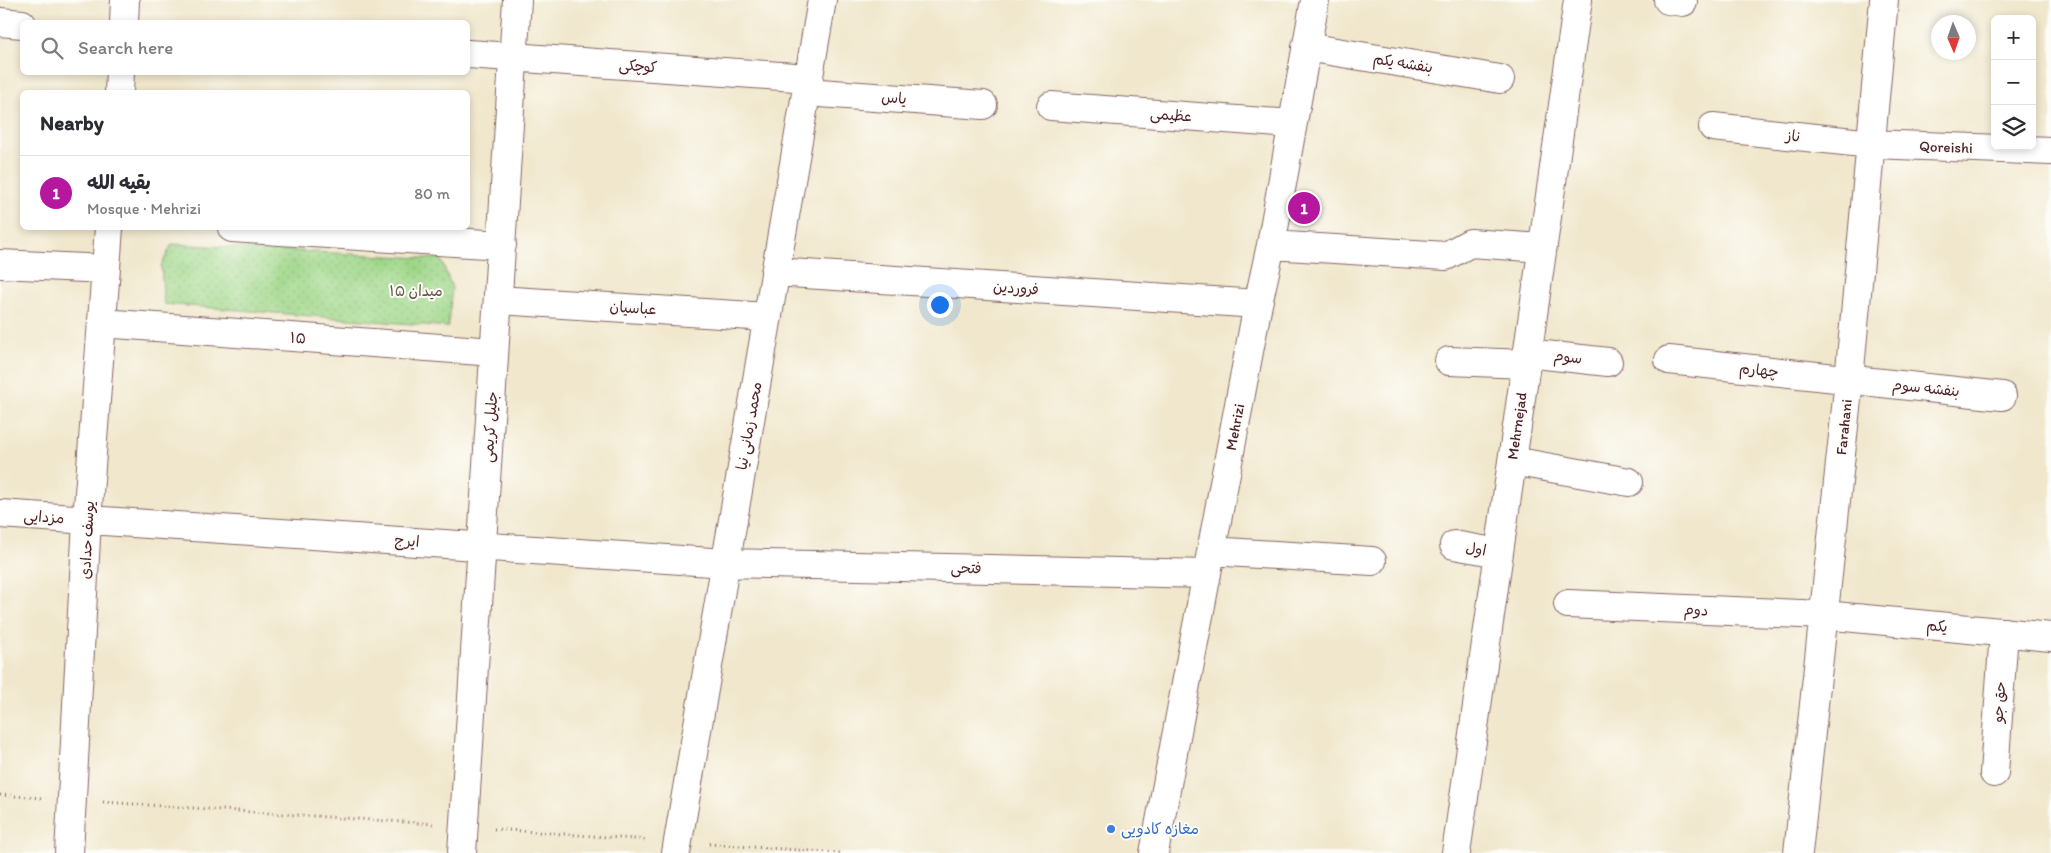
<!DOCTYPE html>
<html lang="en">
<head>
<meta charset="utf-8">
<style>
  :root { --surface:#fff; --page:#f2f2f3; --text:#2b2b33; --muted:#7c7c81; --line:#e1e1e2; --accent:#b5179e }
  body { margin:0; font-family:Itim,"Playpen Sans Arabic",sans-serif; background:var(--page); color:var(--text) }
  .controls { position:absolute; right:15px; top:15px; display:grid; overflow:hidden; border-radius:8px; box-shadow:0 2px 8px #0003 }
  .controls button { width:45px; height:45px; display:grid; place-items:center; padding:0; border:0; border-bottom:1px solid var(--line); background:var(--surface); color:var(--text); font:25px sans-serif }
  .compass { position:absolute; left:1931px; top:15px; width:45px; height:45px; border-radius:50%; background:var(--surface); box-shadow:0 2px 8px #0003; rotate:178deg }
  .you { position:absolute; left:939px; top:304px; width:18px; height:18px; margin:-12px; border:4px solid #fff; border-radius:50%; background:#1a73e8; box-shadow:0 0 0 8px #1a73e833 }
  .badge { display:grid; place-items:center; width:32px; height:32px; border-radius:50%; background:var(--accent); color:#fff; font-size:16px; font-weight:700 }
  .pin { position:absolute; translate:-50% -50%; border:2px solid #fff; box-shadow:0 1px 5px #0006 }
  .list { margin:0; padding:0; list-style:none }
  h2 { display:flex; justify-content:space-between; align-items:center; height:65px; margin:0; padding:0 20px; font-size:21px }
  h2 small { font-size:16px; font-weight:400; color:var(--muted) }
  .list li { display:grid; grid-template-columns:32px 1fr auto; gap:15px; align-items:center; box-sizing:border-box; height:75px; padding:0 20px; border-top:1px solid var(--line) }
  .list b { display:block; font-size:19px; white-space:nowrap }
  .list p { margin:0; font-size:16px; white-space:nowrap; color:var(--muted) }
  .list em { font-size:16px; font-style:normal; color:var(--muted) }
  .icon { flex:none; width:28px; height:28px; fill:none; stroke:currentColor; stroke-width:2; stroke-linecap:round; stroke-linejoin:round }
  .map { position:relative; flex:none; width:2051px; height:853px; overflow:hidden }
  .search { position:absolute; background:var(--surface); box-shadow:0 2px 8px #0003; left:20px; top:20px; width:450px; height:55px; display:flex; align-items:center; gap:12px; box-sizing:border-box; padding:0 18px; border-radius:8px; color:var(--muted); font-size:19px }
  .panel { position:absolute; background:var(--surface); box-shadow:0 2px 8px #0003; left:20px; top:90px; width:450px; height:140px; border-radius:8px }
  .map>svg:first-child { display:block }
  .park { fill:url(#park-dots); stroke:#747b5a }
  .lines { fill:none; stroke-linecap:round; stroke-linejoin:round }
  .street-casing { stroke:#846563; stroke-width:30 }
  .path { stroke:#846563; stroke-width:3; stroke-dasharray:1 4; stroke-linecap:butt }
  .street { stroke:#fff; stroke-width:28 }
  .shop-dot { fill:#3f7fe0; stroke:#fdfcf7; stroke-width:2 }
  .labels { text-anchor:middle; dominant-baseline:central; stroke-width:4; stroke-linejoin:round; paint-order:stroke }
  .street-label { font-size:15px; fill:#4a1f2b; stroke:#fdfcf7 }
  .park-label { font-size:15px; fill:#645647; stroke:#fdfcf7 }
  .shop-label { font-size:15px; fill:#366cbe; stroke:#fdfcf7; text-anchor:start }
</style>
</head>
<body>
<div class="map">
<svg width="2051" height="853" viewBox="0 0 2051 853">
  <defs>
    <pattern id="park-dots" width="8" height="8" patternUnits="userSpaceOnUse" patternTransform="scale(1.25)"><rect width="8" height="8" fill="#9fd789"/><path d="M2 2h.1M6 6h.1" fill="none" stroke="#8ab876" stroke-width="1.8" stroke-linecap="round"/></pattern>
  </defs>
  <rect width="100%" height="100%" fill="#fdfcf7"/>
  <filter id="ink" filterUnits="userSpaceOnUse"><feTurbulence type="fractalNoise" baseFrequency=".02" numOctaves="2"/><feDisplacementMap in="SourceGraphic" scale="10" xChannelSelector="R" yChannelSelector="G"/><feConvolveMatrix kernelMatrix="1 2 1 2 8 2 1 2 1" color-interpolation-filters="sRGB"/></filter>
  <filter id="wash" filterUnits="userSpaceOnUse"><feTurbulence type="fractalNoise" baseFrequency=".0096" numOctaves="4" result="noise"/><feDisplacementMap in="SourceGraphic" scale="20" xChannelSelector="R" yChannelSelector="G"/><feGaussianBlur stdDeviation="1.12" result="paint"/><feColorMatrix in="noise" values="0 0 0 0 0 0 0 0 0 0 0 0 0 0 0 0 0 1.4 0 .05"/><feComposite in="paint" operator="in"/></filter>
  <g filter="url(#wash)">
    <rect width="100%" height="100%" fill="#f0e7cc"/>
    <path class="park" d="M172,244L441,259L452,288L448,327L164,304L161,266Z"/>
  </g>
  <g filter="url(#ink)">
    <g class="lines">
      <g class="street-casing">
        <path id="street" d="M1668,0L1683,2
          M0,22L22,24
          M124,22L125,0
          M1306,47L1500,79
          M468,54L809,78
          M119,92L120,72
          M806,92L983,105
          M1051,106L1292,124
          M1713,127L1872,144L2051,151
          M232,228L502,245
          M1271,245L1446,256L1470,243L1542,248
          M0,264L106,269
          M775,272L1258,304
          M498,300L768,317
          M102,323L494,352
          M1527,353L1608,362
          M1669,360L2002,396
          M1449,361L1526,364
          M1512,461L1629,482
          M0,514L726,563L1207,574
          M1454,545L1499,553
          M1211,551L1372,561
          M1568,604L1824,615L2051,637
          M1994,773L2004,632
          M69,853L87,520L109,228
          M462,853L517,0
          M676,853L822,0
          M1154,853L1258,304L1271,245L1315,0
          M1456,853L1578,0
          M1798,853L1849,380L1884,0"/>
      </g>
      <path class="path" d="M0,795L42,798
        M103,802L433,824
        M494,829L648,840
        M709,844L841,853"/>
      <use href="#street" class="street"/>
    </g>
  </g>
  <circle class="shop-dot" cx="1111" cy="829" r="5"/>
  <g class="labels">
    <g class="street-label">
      <text transform="translate(1403 63) rotate(9)">بنفشه یکم</text>
      <text transform="translate(638 66) rotate(4)">کوچکی</text>
      <text transform="translate(894 98) rotate(4)">یاس</text>
      <text transform="translate(1171 115) rotate(4)">عظیمی</text>
      <text transform="translate(1793 136) rotate(6)">ناز</text>
      <text transform="translate(1946 147) rotate(2)">Qoreishi</text>
      <text transform="translate(1016 288) rotate(4)">فروردین</text>
      <text transform="translate(633 308) rotate(4)">عباسیان</text>
      <text transform="translate(298 338) rotate(4)">۱۵</text>
      <text transform="translate(1568 357) rotate(7)">سوم</text>
      <text transform="translate(1759 370) rotate(6)">چهارم</text>
      <text transform="translate(1926 388) rotate(6)">بنفشه سوم</text>
      <text transform="translate(749 426) rotate(-80)">محمد زمانی نیا</text>
      <text transform="translate(1517 426) rotate(-82)">Mehrnejad</text>
      <text transform="translate(490 427) rotate(-86)">جلیل کریمی</text>
      <text transform="translate(1235 427) rotate(-79)">Mehrizi</text>
      <text transform="translate(1844 427) rotate(-84)">Farahani</text>
      <text transform="translate(44 517) rotate(4)">مزدایی</text>
      <text transform="translate(87 540) rotate(-87)">یوسف حدادی</text>
      <text transform="translate(407 541) rotate(4)">ایرج</text>
      <text transform="translate(1476 549) rotate(10)">اول</text>
      <text transform="translate(966 568) rotate(1)">فتحی</text>
      <text transform="translate(1696 610) rotate(3)">دوم</text>
      <text transform="translate(1937 626) rotate(5)">یکم</text>
      <text transform="translate(1999 702) rotate(-86)">حق جو</text>
    </g>
    <g class="park-label">
      <text x="416" y="291">میدان ۱۵</text>
    </g>
    <g class="shop-label">
      <text x="1121" y="829">مغازه کادویی</text>
    </g>
  </g>
</svg>
<div class="controls">
<button>+</button>
<button>−</button>
<button><svg class="icon" aria-label="layers" viewBox="0 0 24 24"><path d="M12 4l9 5-9 5-9-5zM3 14l9 5 9-5"/></svg></button>
</div>
<svg class="compass" viewBox="-18 -18 36 36"><path d="M0-13l5 13h-10z" fill="#e53935"/><path d="M0 13l5-13h-10z" fill="#7c7c81"/></svg>
<div class="you"></div>
<div class="pin badge" style="left:1304px;top:208px">1</div>
<div class="search"><svg class="icon" aria-label="search" viewBox="0 0 24 24"><circle cx="10" cy="10" r="6"/><path d="M15 15l6 6"/></svg>Search here</div>
<section class="panel">
<h2>Nearby<small></small></h2>
<ul class="list">
<li><span class="badge">1</span><div><b>بقیه الله</b><p>Mosque · Mehrizi</p></div><em>80 m</em></li>
</ul>
</section>
</div>
</body>
</html>
